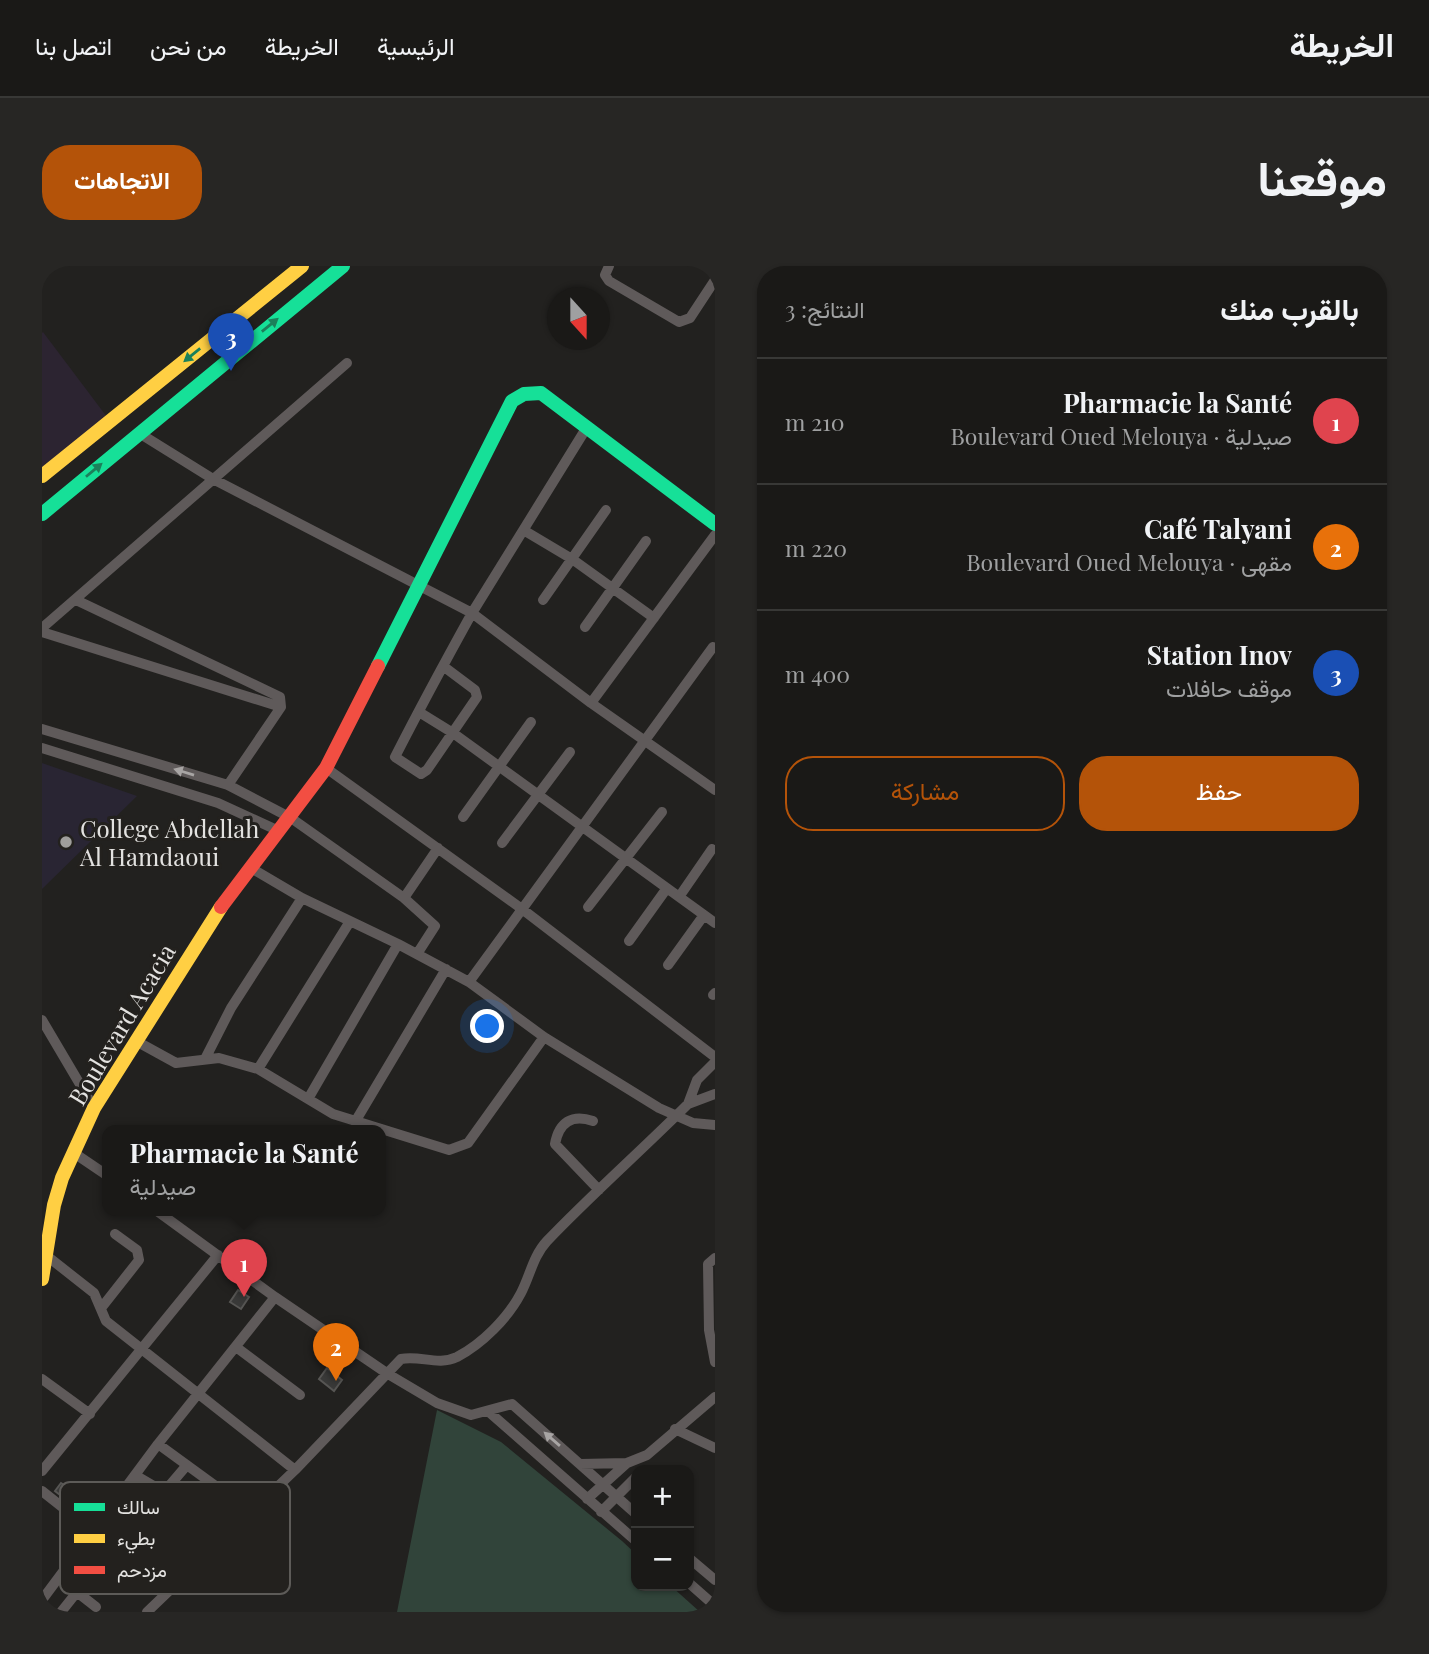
<!DOCTYPE html>
<html lang="ar">
<head>
<meta charset="utf-8">
<style>
  :root { --surface:#1a1917; --page:#272624; --text:#f1f3f6; --muted:#9fa0a1; --line:#383836; --accent:#b45309 }
  body { margin:0; font-family:"Playfair Display",Vazirmatn,serif; background:var(--page); color:var(--text); direction:rtl }
  .controls { position:absolute; right:21px; bottom:21px; display:grid; overflow:hidden; border-radius:14px; box-shadow:0 2px 5px #0004 }
  .controls button { width:63px; height:63px; display:grid; place-items:center; padding:0; border:0; border-bottom:2px solid var(--line); background:var(--surface); color:var(--text); font:35px sans-serif }
  .compass { position:absolute; left:505px; top:21px; width:63px; height:63px; border-radius:50%; background:var(--surface); box-shadow:0 2px 5px #0004; rotate:159deg }
  .you { position:absolute; left:446px; top:761px; width:24px; height:24px; margin:-18px; border:5px solid #fff; border-radius:50%; background:#1a73e8; box-shadow:0 0 0 10px #1a73e833 }
  .badge { display:grid; place-items:center; width:46px; height:46px; border-radius:50%; background:var(--accent); color:#fff; font-size:23px; font-weight:700 }
  .pin { position:absolute; translate:-50% -58px; filter:drop-shadow(0 2px 4px #0008) }
  .pin::after { content:''; position:absolute; top:37px; width:24px; height:21px; background:inherit; clip-path:polygon(0 0,100% 0,50% 100%) }
  .popup { position:absolute; left:60px; top:859px; width:284px; height:91px; box-sizing:border-box; display:grid; place-content:center; border-radius:14px; background:var(--surface); filter:drop-shadow(0 2px 5px #0005); font-size:23px; white-space:nowrap; color:var(--muted) }
  .popup b { font-size:26px; color:var(--text) }
  .popup::after { content:''; position:absolute; left:50%; top:100%; margin-left:-14px; border:14px solid transparent; border-top-color:var(--surface) }
  .list { margin:0; padding:0; list-style:none }
  h2 { display:flex; justify-content:space-between; align-items:center; height:91px; margin:0; padding:0 28px; font-size:30px }
  h2 small { font-size:23px; font-weight:400; color:var(--muted) }
  .list li { display:grid; grid-template-columns:46px 1fr auto; gap:21px; align-items:center; box-sizing:border-box; height:126px; padding:0 28px; border-top:2px solid var(--line) }
  .list b { display:block; font-size:26px; white-space:nowrap }
  .list p { margin:0; font-size:23px; white-space:nowrap; color:var(--muted) }
  .list em { font-size:23px; font-style:normal; color:var(--muted) }
  .actions { display:flex; gap:14px; padding:21px 28px }
  .actions a { flex:1; padding:16px 0; border:2px solid var(--accent); border-radius:28px; text-align:center; font-size:24px; color:var(--accent) }
  .actions .main { background:var(--accent); color:#fff }
  .map { position:relative; flex:none; width:673px; height:1346px; overflow:hidden; direction:ltr; border-radius:28px }
  header { display:flex; align-items:center; gap:42px; box-sizing:border-box; height:98px; padding:0 35px; background:var(--surface); border-bottom:2px solid var(--line) }
  header strong { font-size:33px }
  nav { display:flex; gap:38px; margin-inline-start:auto; font-size:24px }
  .intro { display:flex; align-items:center; justify-content:space-between; box-sizing:border-box; height:168px; padding:0 42px }
  h1 { margin:0; font-size:49px }
  .button { padding:18px 32px; border-radius:28px; background:var(--accent); color:#fff; font-size:24px; font-weight:700 }
  main { display:flex; gap:42px; padding:0 42px }
  aside { flex:1; background:var(--surface); border-radius:28px; box-shadow:0 2px 5px #0004 }
  .map>svg:first-child { display:block }
  .industrial { fill:#2c2431 }
  .education { fill:#292533 }
  .green { fill:#31443a }
  .building { fill:#3a3a39; stroke:#575654; stroke-width:2 }
  .lines { fill:none; stroke-linecap:round; stroke-linejoin:round }
  .street { stroke:#5f5a5a; stroke-width:10 }
  .fast { stroke:#16e098; stroke-width:14 }
  .slow { stroke:#ffcf43; stroke-width:14 }
  .jam { stroke:#f24e42; stroke-width:14 }
  .oneway { fill:#1c805b }
  .oneway2 { fill:#a8a5a4 }
  .poi-dot { fill:#9f9e9c; stroke:#23211e; stroke-width:2.5 }
  .labels { text-anchor:middle; dominant-baseline:central; stroke-width:6; stroke-linejoin:round; paint-order:stroke }
  .poi-label { font-size:24px; fill:#e3e2e0; stroke:#23211e; text-anchor:start }
  .street-label { font-size:24px; fill:#e3e2e0; stroke:#23211e }
  .key { fill:#23211e; stroke:#5d5b58; stroke-width:2 }
  .key-label { font-size:19px; fill:#e3e2e0 }
</style>
</head>
<body>
<header>
<strong>الخريطة</strong>
<nav><a>الرئيسية</a><a>الخريطة</a><a>من نحن</a><a>اتصل بنا</a></nav>
</header>
<div class="intro"><h1>موقعنا</h1><a class="button">الاتجاهات</a></div>
<main>
<aside>
<h2>بالقرب منك<small>النتائج: 3</small></h2>
<ul class="list">
<li><span class="badge" style="background:#e0444e">1</span><div><b>Pharmacie la Santé</b><p>صيدلية · Boulevard Oued Melouya</p></div><em>210 m</em></li>
<li><span class="badge" style="background:#e8710a">2</span><div><b>Café Talyani</b><p>مقهى · Boulevard Oued Melouya</p></div><em>220 m</em></li>
<li><span class="badge" style="background:#1a4fb4">3</span><div><b>Station Inov</b><p>موقف حافلات</p></div><em>400 m</em></li>
</ul>
<div class="actions"><a class="main">حفظ</a><a>مشاركة</a></div>
</aside>
<div class="map">
<svg width="673" height="1346" viewBox="0 0 673 1346">
  <rect width="100%" height="100%" fill="#22211f"/>
  <path class="industrial" d="M1,66L65,151L0,207V67Z"/>
  <path class="education" d="M0,497L95,530L0,623Z"/>
  <path class="green" d="M395,1144L459,1176L580,1275L594,1288V1320H629L658,1346H355Z"/>
  <path class="building" d="M196,1024L207,1031L199,1043L188,1036Z
    M285,1102L300,1114L292,1125L277,1113Z
    M19,1217L28,1223L22,1232L13,1225Z"/>
  <g class="lines">
    <path class="street" d="M567,0L563,9L567,15L637,56L648,52L673,14
      M97,167L171,213L430,347L545,161
      M483,265L530,293L612,352
      M34,334L238,431L239,441L186,519
      M501,334L564,244
      M543,361L604,275
      M0,362L305,97
      M0,366L239,441
      M401,400L433,424L435,431L385,504L379,508L353,491C378,442 404,394 430,347L549,437L673,524
      M549,437L673,269
      M377,446L411,467L673,657
      M0,463L186,519L249,552L362,632
      M0,482L176,537L237,565
      M284,502L480,643L673,791
      M421,551L489,456
      M460,577L528,486
      M209,602L260,632L356,678L427,716L502,771L617,842L651,857L673,859
      M637,631L670,583
      M546,641L620,546
      M587,675L625,622
      M375,688L393,660L362,632L396,582
      M626,699L662,649
      M427,716L671,381
      M671,729L673,727
      M0,754L52,842
      M94,775L134,797L177,792L216,803L291,848L407,884L426,877L502,771
      M163,793L189,742L260,632
      M216,803L307,657
      M266,833L356,678
      M646,838L673,828
      M551,855C530,848 517,856 513,878L557,924
      M313,856L404,703
      M32,887L66,910
      M115,945L233,1031L346,1108L395,1137L429,1149L470,1138L594,1248
      M5,990L52,1027L64,1055L253,1204
      M673,992L666,998L667,1064L673,1096
      M60,1041L97,994L95,984L73,968
      M194,1081L258,1129
      M0,1113L48,1148
      M447,1146L594,1275
      M633,1163L673,1182
      M116,1178L175,1221
      M538,1198L585,1197L605,1189L673,1131
      M0,1205L176,989
      M93,1209L122,1226L145,1199
      M0,1225L126,1325
      M545,1233L585,1197
      M559,1246L594,1211
      M647,1292L673,1314
      M17,1312L54,1341
      M647,1317L673,1340
      M0,1334L116,1178L233,1031
      M19,1346L35,1326
      M105,1346L253,1204L359,1093C378,1089 396,1100 415,1091C440,1078 466,1052 479,1027C488,1010 491,990 505,975C550,928 600,884 646,838L655,814L673,796"/>
    <path class="fast" d="M0,248L301,0
      M336,400L470,135L482,128L499,127L673,258"/>
    <path class="slow" d="M0,210L260,0
      M0,1013L12,939L20,912L52,842L179,641"/>
    <path class="jam" d="M179,641L284,502L336,400"/>
  </g>
  <defs><path id="oneway-solid" d="M-6-.8H1V-3.2L6.5 0L1 3.2V.8H-6Z" transform="scale(1.75)"/></defs>
  <g class="oneway">
    <use href="#oneway-solid" transform="translate(228 59) rotate(-39)"/>
    <use href="#oneway-solid" transform="translate(150 89) rotate(141)"/>
    <use href="#oneway-solid" transform="translate(52 204) rotate(-40)"/>
  </g>
  <g class="oneway2">
    <use href="#oneway-solid" transform="translate(142 506) rotate(-163)"/>
    <use href="#oneway-solid" transform="translate(510 1173) rotate(-139)"/>
  </g>
  <circle class="poi-dot" cx="24" cy="576" r="7"/>
  <g class="labels">
    <g class="poi-label">
      <text x="38" y="562">College Abdellah<tspan x="38" dy="28">Al Hamdaoui</tspan></text>
    </g>
    <g class="street-label">
      <text transform="translate(79 758) rotate(-59)">Boulevard Acacia</text>
    </g>
  </g>
  <rect x="18" y="1216" width="230" height="112" rx="10" class="key"/>
  <rect x="32" y="1237" width="31" height="8" fill="#16e098"/>
  <rect x="32" y="1268" width="31" height="9" fill="#ffcf43"/>
  <rect x="32" y="1300" width="31" height="8" fill="#f24e42"/>
  <g class="key-label">
    <text x="75" y="1248">سالك</text>
    <text x="75" y="1279">بطيء</text>
    <text x="75" y="1311">مزدحم</text>
  </g>
</svg>
<div class="controls">
<button>+</button>
<button>−</button>
</div>
<svg class="compass" viewBox="-18 -18 36 36"><path d="M0-13l5 13h-10z" fill="#e53935"/><path d="M0 13l5-13h-10z" fill="#9fa0a1"/></svg>
<div class="you"></div>
<div class="pin badge" style="left:202px;top:1031px;background:#e0444e">1</div>
<div class="popup"><b>Pharmacie la Santé</b>صيدلية</div>
<div class="pin badge" style="left:294px;top:1115px;background:#e8710a">2</div>
<div class="pin badge" style="left:189px;top:105px;background:#1a4fb4">3</div>
</div>
</main>
</body>
</html>
